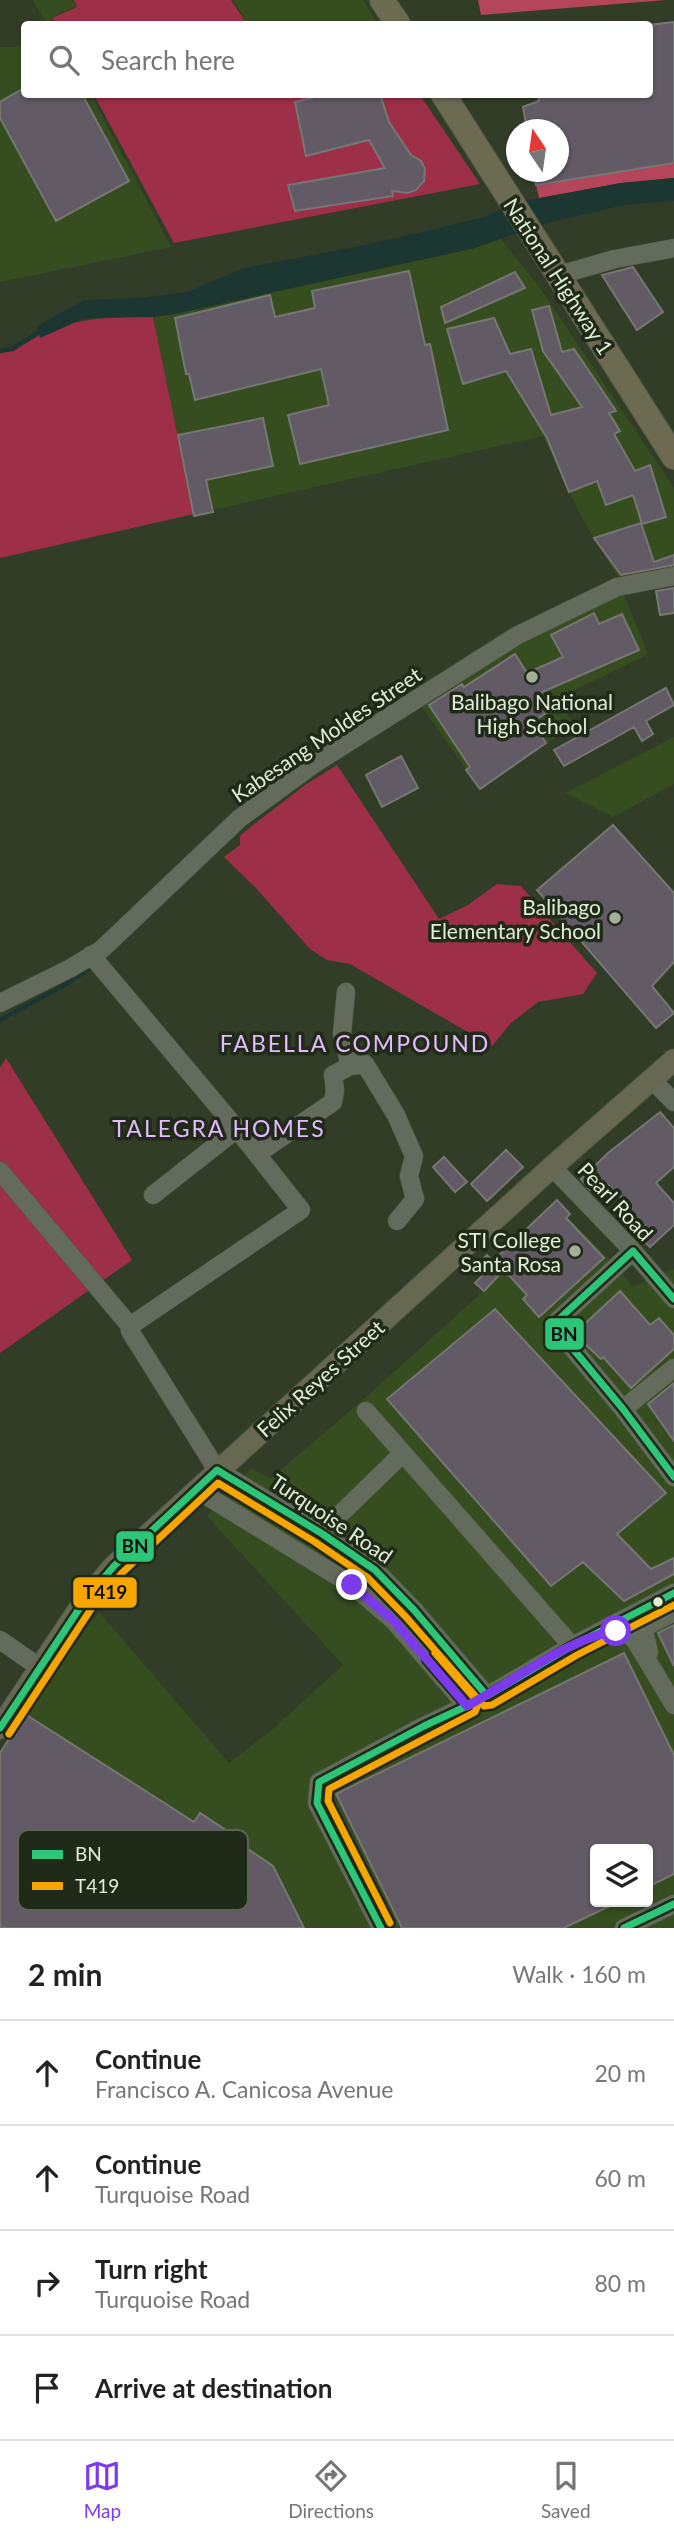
<!DOCTYPE html>
<html lang="en">
<head>
<meta charset="utf-8">
<style>
  :root { --surface:#fff; --page:#f6f6f6; --text:#222; --muted:#767676; --line:#e0e0e0; --accent:#7c3aed }
  body { margin:0; font-family:Lato,sans-serif; background:var(--page); color:var(--text) }
  .controls { position:absolute; right:21px; bottom:21px; display:grid; overflow:hidden; border-radius:7px; box-shadow:0 2px 5px #0004 }
  .controls button { width:63px; height:63px; display:grid; place-items:center; padding:0; border:0; border-bottom:2px solid var(--line); background:var(--surface); color:var(--text); font:35px sans-serif }
  .compass { position:absolute; left:506px; top:119px; width:63px; height:63px; border-radius:50%; background:var(--surface); box-shadow:0 2px 5px #0004; rotate:347deg }
  .stop { position:absolute; width:21px; height:21px; margin:-16px; border:5px solid #7c3aed; border-radius:50%; background:#fff }
  .stop.end { background:#7c3aed; border-color:#fff; box-shadow:0 2px 7px #0008 }
  .list { margin:0; padding:0; list-style:none }
  h2 { display:flex; justify-content:space-between; align-items:center; height:91px; margin:0; padding:0 28px; font-size:30px }
  h2 small { font-size:23px; font-weight:400; color:var(--muted) }
  .list li { display:grid; grid-template-columns:46px 1fr auto; gap:21px; align-items:center; box-sizing:border-box; height:105px; padding:0 28px; border-top:2px solid var(--line) }
  .list b { display:block; font-size:26px; white-space:nowrap }
  .list p { margin:0; font-size:23px; white-space:nowrap; color:var(--muted) }
  .list em { font-size:23px; font-style:normal; color:var(--muted) }
  .icon { flex:none; width:38px; height:38px; fill:none; stroke:currentColor; stroke-width:2; stroke-linecap:round; stroke-linejoin:round }
  .map { position:relative; flex:none; width:674px; height:1928px; overflow:hidden }
  .search { position:absolute; background:var(--surface); box-shadow:0 2px 5px #0004; left:21px; right:21px; top:21px; height:77px; display:flex; align-items:center; gap:18px; box-sizing:border-box; padding:0 24px; border-radius:7px; color:var(--muted); font-size:26px }
  .sheet { height:511px; background:var(--surface) }
  nav { display:flex; justify-content:space-around; align-items:center; box-sizing:border-box; height:98px; border-top:2px solid var(--line); background:var(--surface); font-size:19px; color:var(--muted) }
  nav a { display:grid; justify-items:center; gap:4px }
  nav .on { color:var(--accent) }
  .map>svg:first-child { display:block }
  .built { fill:#364d1f; fill-rule:evenodd }
  .green { fill:#9d3048 }
  .forest { fill:#b4455a }
  .water { fill:#1c3632 }
  .lines { fill:none; stroke-linecap:round; stroke-linejoin:round }
  .stream { stroke:#1c3632; stroke-width:4.5 }
  .building { fill:#625a65; stroke:#767674; stroke-width:2 }
  .minor-casing { stroke:#515a47; stroke-width:19 }
  .major-casing { stroke:#515a47; stroke-width:23 }
  .highway-casing { stroke:#515a47; stroke-width:26 }
  .minor { stroke:#636c5c; stroke-width:18 }
  .major { stroke:#676852; stroke-width:21 }
  .highway { stroke:#6c6a51; stroke-width:24 }
  .bus-1-casing { stroke:#202a18; stroke-width:12 }
  .bus-2-casing { stroke:#202a18; stroke-width:12 }
  .bus-1 { stroke:#2dc577; stroke-width:7 }
  .bus-2 { stroke:#f7a600; stroke-width:7 }
  .route { stroke:#7c3aed; stroke-width:9 }
  .poi-dot { fill:#a3af98; stroke:#202a18; stroke-width:2.5 }
  .bus-dot { fill:#e0edd5; stroke:#202a18; stroke-width:2.5 }
  .labels { text-anchor:middle; dominant-baseline:central; stroke-width:7; stroke-linejoin:round; paint-order:stroke }
  .street-label { font-size:21px; fill:#e0edd5; stroke:#202a18 }
  .poi-label { font-size:21px; fill:#e0edd5; stroke:#202a18; text-anchor:end }
  .neighbourhood-label { font-size:23px; letter-spacing:2px; fill:#e2bafd; stroke:#202a18 }
  .key { fill:#202a18; stroke:#5a6451; stroke-width:2 }
  .key-label { font-size:19px; fill:#e0edd5 }
  .line-badge { stroke:#202a18; stroke-width:2.5 }
  .pale-badge-label { font-size:19px; text-anchor:middle; font-weight:bold; fill:#111 }
</style>
</head>
<body>
<div class="map">
<svg width="674" height="1928" viewBox="0 0 674 1928">
  <rect width="100%" height="100%" fill="#323d27"/>
  <path class="built" d="M33,0H72L76,6L51,18L54,24H47Z
    M233,0H363L377,24H248Z
    M24,43V94L91,95L171,247L0,282V47H14Z
    M500,238L540,288L674,488V575L619,579L583,520L543,436L194,514L153,317L406,263L475,248Z
    M623,593L648,654L557,699L574,725L480,789L420,704L503,650Z
    M674,737V784L613,817L565,793Z
    M658,1186L674,1203V1224L616,1267L633,1287L671,1269L674,1270V1928H0V1753L24,1713L99,1612L229,1763L274,1728L343,1665L207,1516L251,1468L270,1479L366,1397L567,1216L611,1261L642,1239L621,1218ZM595,1849H648V1902H595Z"/>
  <path class="green" d="M74,0H231L247,24H56L52,18L77,7Z
    M94,95H420L480,184L174,243Z
    M127,317H153L194,514L0,558V351C16,349 25,339 40,333C69,321 97,318 127,317Z
    M337,765L439,919L468,905L497,884L521,886L597,973L583,994L538,1002L511,1023L492,1046L350,964L327,960L310,949L256,888L224,857L240,845V836L248,829L305,785Z
    M6,1058L132,1260L0,1353V1068Z"/>
  <path class="forest" d="M478,0H666L481,15Z
    M674,163V178L621,183L539,198L536,185Z"/>
  <path class="water" d="M674,178V201L624,205L536,226L475,248L175,314L153,317L85,318L40,338L37,326L84,300L139,298L187,292L244,268L371,244L484,217L519,202L621,183Z"/>
  <g class="lines">
    <path class="stream" d="M0,351L12,349L43,330
      M0,1020L61,987L93,966"/>
  </g>
  <path class="building" d="M674,22V163L536,185L534,172H558V130H527L523,107L539,101L538,94H649V25Z
    M24,88V94H82L129,181L56,221L0,118V102Z
    M328,94H380L389,122L411,155L421,161L425,169L424,181L416,190L408,193L392,191L393,196L295,211L288,185L385,168L369,140L306,156L295,102Z
    M633,267L663,312L637,330L602,275Z
    M409,271L425,345L430,344L448,430L300,464L288,415L329,405L321,369L195,400L189,374H186L175,318L270,295L275,317L315,308L312,291Z
    M515,272L525,288L445,323L441,307Z
    M549,306L562,352L574,349L616,411L609,413L620,431L614,434L635,471L650,465L666,517L642,524L633,495L606,505L597,481L569,492L547,438L506,371L463,384L447,329L494,318L510,354L531,349L551,415L582,407L543,351L532,310Z
    M263,418L273,466L206,480L213,512L194,516L178,435Z
    M641,523L654,562L674,555V565L621,575L594,538Z
    M674,588V613L660,615L656,591Z
    M594,613L599,624L622,614L639,650L540,693L551,710L532,722L546,743L480,789L466,770L470,767L429,705L462,684L464,687L515,654L527,673L563,657L551,635Z
    M666,688L674,705L646,721L653,734L642,741L634,727L564,766L554,750Z
    M401,756L418,788L382,807L366,775Z
    M613,825L674,893V962L652,986L674,1013L656,1028L537,890Z
    M660,1112L674,1128V1167L656,1183L674,1203V1225L650,1247L621,1218L632,1208L603,1180L590,1190L581,1179L608,1153Z
    M506,1150L523,1167L487,1201L471,1184Z
    M444,1157L467,1182L455,1192L433,1167Z
    M557,1200L570,1214L566,1218L604,1258L539,1317L523,1299L527,1295L504,1270L484,1291L475,1283L486,1272L478,1263L487,1255L493,1261Z
    M620,1291L650,1325L659,1318L674,1335V1349L631,1388L603,1357L601,1359L581,1340L576,1332Z
    M495,1309L666,1493L617,1534L651,1569L674,1558V1574L624,1601L583,1562L551,1586L387,1399Z
    M674,1383V1441L648,1404Z
    M674,1625V1666L658,1633Z
    M624,1653L674,1755V1874L648,1887V1849H595V1902H618L564,1928H402L336,1794Z
    M25,1714L194,1822L200,1813L247,1844L245,1847L273,1866L304,1928H0V1753Z"/>
  <g class="lines">
    <g class="minor-casing">
      <path id="minor" d="M559,275L615,259L674,248
        M91,955L237,1129L301,1210L130,1326V1331L217,1470L321,1533L375,1570L414,1610L487,1696L572,1646L674,1593
        M0,1003L69,969L101,950L240,818L314,764L518,635L617,587L674,576
        M350,1066L365,1064L396,1115L414,1156L409,1176L415,1199L397,1221
        M652,1080L674,1102
        M257,1154L333,1102L335,1090L333,1075L350,1066L342,1033L346,992
        M552,1167L633,1251L674,1299
        M0,1171L130,1326
        M153,1195L237,1129
        M633,1251L558,1320L569,1344L623,1409L674,1477
        M623,1409L674,1368
        M366,1411L572,1646
        M197,1490L352,1585L394,1621L467,1706
        M321,1533L403,1453
        M605,1632H625L635,1640L674,1705
        M0,1640L39,1667
        M649,1652L644,1632L647,1626L674,1612
        M381,1928L317,1803L319,1782L424,1726L487,1696
        M624,1928L674,1904"/>
    </g>
    <g class="major-casing">
      <path id="major" d="M0,1728L85,1600L114,1566L552,1167L674,1060"/>
    </g>
    <g class="highway-casing">
      <path id="highway" d="M382,0L398,24
        M443,94L674,457"/>
    </g>
    <use href="#minor" class="minor"/>
    <use href="#major" class="major"/>
    <use href="#highway" class="highway"/>
    <g class="bus-1-casing">
      <path id="bus-1" d="M674,1299L633,1251L558,1320L569,1344L623,1409L674,1477
        M0,1728L85,1600L114,1566L217,1470L321,1533L375,1570L414,1610L487,1696L572,1646L674,1593
        M381,1928L317,1803L319,1782L424,1726L467,1706L427,1660
        M624,1928L674,1904"/>
    </g>
    <g class="bus-2-casing">
      <path id="bus-2" d="M9,1734L93,1606L122,1573L218,1483L315,1542L368,1578L406,1617L484,1706L492,1705L577,1655L674,1605
        M390,1923L328,1801L329,1789L475,1712L477,1707L476,1700L435,1653"/>
    </g>
    <use href="#bus-1" class="bus-1"/>
    <use href="#bus-2" class="bus-2"/>
  </g>
  <g class="lines">
    <path class="route" d="M352,1585L394,1621L467,1706C509,1684 573,1636 616,1631"/>
  </g>
  <g class="poi-dot">
    <circle cx="532" cy="677" r="7"/>
    <circle cx="615" cy="918" r="7"/>
    <circle cx="575" cy="1251" r="7"/>
  </g>
  <circle class="bus-dot" cx="658" cy="1602" r="6"/>
  <g class="labels">
    <g class="street-label">
      <text transform="translate(559 276) rotate(57)">National Highway 1</text>
      <text transform="translate(326 734) rotate(-34)">Kabesang Moldes Street</text>
      <text transform="translate(616 1201) rotate(47)">Pearl Road</text>
      <text transform="translate(320 1378) rotate(-42)">Felix Reyes Street</text>
      <text transform="translate(332 1518) rotate(34)">Turquoise Road</text>
    </g>
    <g class="poi-label">
      <text x="532" y="701" text-anchor="middle">Balibago National<tspan x="532" dy="24">High School</tspan></text>
      <text x="601" y="906">Balibago<tspan x="601" dy="24">Elementary School</tspan></text>
      <text x="561" y="1239">STI College<tspan x="561" dy="24">Santa Rosa</tspan></text>
    </g>
    <g class="neighbourhood-label">
      <text x="355" y="1043">FABELLA COMPOUND</text>
      <text x="219" y="1128">TALEGRA HOMES</text>
    </g>
  </g>
  <rect x="18" y="1830" width="230" height="80" rx="10" class="key"/>
  <rect x="32" y="1850" width="31" height="9" fill="#2dc577"/>
  <rect x="32" y="1882" width="31" height="8" fill="#f7a600"/>
  <g class="key-label">
    <text x="75" y="1861">BN</text>
    <text x="75" y="1893">T419</text>
  </g>
  <g class="line-badge">
    <rect x="544" y="1317" width="41" height="34" rx="7" fill="#2dc577"/>
    <rect x="115" y="1530" width="40" height="33" rx="7" fill="#2dc577"/>
    <rect x="72" y="1576" width="66" height="33" rx="7" fill="#f7a600"/>
  </g>
  <g class="pale-badge-label">
    <text x="564" y="1341">BN</text>
    <text x="135" y="1553">BN</text>
    <text x="105" y="1599">T419</text>
  </g>
</svg>
<div class="controls">
<button><svg class="icon" aria-label="layers" viewBox="0 0 24 24"><path d="M12 4l9 5-9 5-9-5zM3 14l9 5 9-5"/></svg></button>
</div>
<svg class="compass" viewBox="-18 -18 36 36"><path d="M0-13l5 13h-10z" fill="#e53935"/><path d="M0 13l5-13h-10z" fill="#767676"/></svg>
<div class="stop" style="left:616px;top:1631px"></div>
<div class="stop end" style="left:352px;top:1585px"></div>
<div class="search"><svg class="icon" aria-label="search" viewBox="0 0 24 24"><circle cx="10" cy="10" r="6"/><path d="M15 15l6 6"/></svg>Search here</div>
</div>
<section class="sheet">
<h2>2 min<small>Walk · 160 m</small></h2>
<ul class="list">
<li><svg class="icon" aria-label="ahead" viewBox="0 0 24 24"><path d="M12 20V5M6 11l6-6 6 6"/></svg><div><b>Continue</b><p>Francisco A. Canicosa Avenue</p></div><em>20 m</em></li>
<li><svg class="icon" aria-label="ahead" viewBox="0 0 24 24"><path d="M12 20V5M6 11l6-6 6 6"/></svg><div><b>Continue</b><p>Turquoise Road</p></div><em>60 m</em></li>
<li><svg class="icon" aria-label="right" viewBox="0 0 24 24"><path d="M7 20v-9h11M14 6l5 5-5 5"/></svg><div><b>Turn right</b><p>Turquoise Road</p></div><em>80 m</em></li>
<li><svg class="icon" aria-label="arrive" viewBox="0 0 24 24"><path d="M6 21V4h12l-3 4 3 4H6"/></svg><div><b>Arrive at destination</b></div></li>
</ul>
</section>
<nav>
<a class="on"><svg class="icon" aria-label="map" viewBox="0 0 24 24"><path d="M3 6l6-2 6 2 6-2v14l-6 2-6-2-6 2zM9 4v14M15 6v14"/></svg>Map</a>
<a><svg class="icon" aria-label="directions" viewBox="0 0 24 24"><path d="M12 3l9 9-9 9-9-9zM9 14v-3h6M13 9l2 2-2 2"/></svg>Directions</a>
<a><svg class="icon" aria-label="saved" viewBox="0 0 24 24"><path d="M7 4h10v16l-5-4-5 4z"/></svg>Saved</a>
</nav>
</body>
</html>
